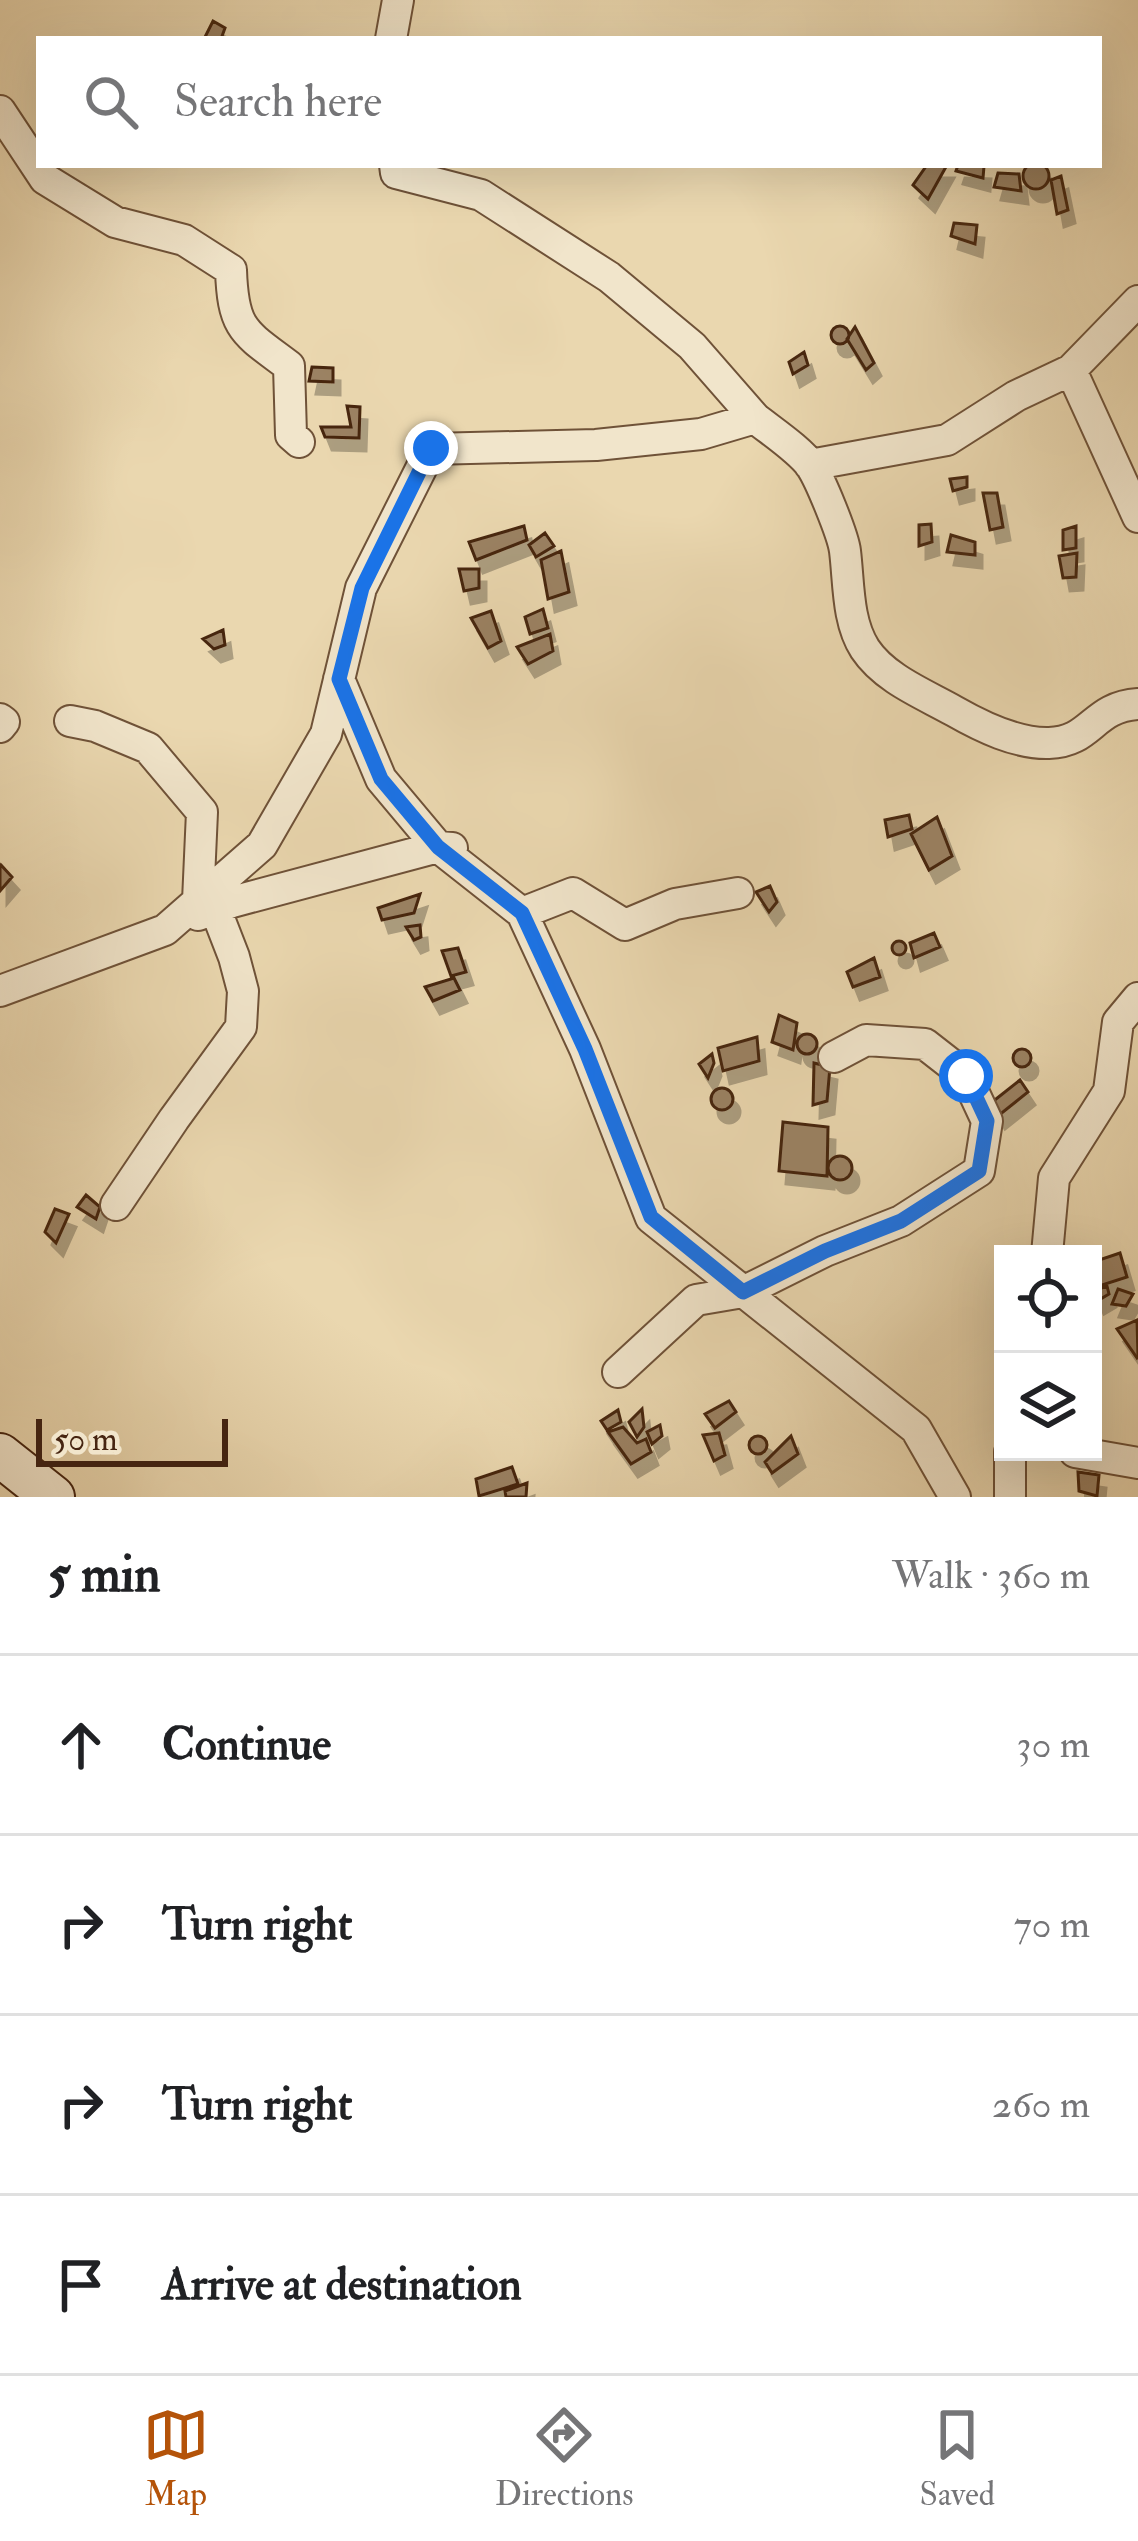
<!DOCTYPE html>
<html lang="en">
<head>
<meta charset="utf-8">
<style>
  :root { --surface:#fff; --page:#f2f2f2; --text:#202124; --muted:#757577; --line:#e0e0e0; --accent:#b45309 }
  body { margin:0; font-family:"IM FELL Double Pica",serif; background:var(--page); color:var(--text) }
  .controls { position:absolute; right:36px; bottom:36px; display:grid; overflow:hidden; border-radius:0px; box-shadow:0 12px 48px #0002 }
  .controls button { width:108px; height:108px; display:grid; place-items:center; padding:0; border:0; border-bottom:3px solid var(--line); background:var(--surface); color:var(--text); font:60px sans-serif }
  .scale { position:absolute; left:36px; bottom:30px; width:192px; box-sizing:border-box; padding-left:12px; border:6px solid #462511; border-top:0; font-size:33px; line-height:42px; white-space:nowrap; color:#462511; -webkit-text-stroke:9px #f1e5cb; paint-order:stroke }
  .stop { position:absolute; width:36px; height:36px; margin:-27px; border:9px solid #1a73e8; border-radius:50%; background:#fff }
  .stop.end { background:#1a73e8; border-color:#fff; box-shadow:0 3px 12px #0008 }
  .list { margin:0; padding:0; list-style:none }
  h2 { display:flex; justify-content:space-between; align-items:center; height:156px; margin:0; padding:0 48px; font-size:51px }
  h2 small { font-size:39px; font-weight:400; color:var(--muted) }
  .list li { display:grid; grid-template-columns:78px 1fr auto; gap:36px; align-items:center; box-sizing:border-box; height:180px; padding:0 48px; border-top:3px solid var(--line) }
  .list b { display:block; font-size:45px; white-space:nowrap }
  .list em { font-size:39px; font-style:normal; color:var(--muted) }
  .icon { flex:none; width:66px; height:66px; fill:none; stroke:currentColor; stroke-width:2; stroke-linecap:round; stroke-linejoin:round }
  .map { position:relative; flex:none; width:1138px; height:1497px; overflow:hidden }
  .search { position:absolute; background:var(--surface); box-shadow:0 12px 48px #0002; left:36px; right:36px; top:36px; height:132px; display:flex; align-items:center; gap:30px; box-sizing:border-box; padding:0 42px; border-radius:0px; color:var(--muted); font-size:45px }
  .sheet { height:876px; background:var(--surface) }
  nav { display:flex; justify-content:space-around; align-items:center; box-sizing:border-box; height:168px; border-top:3px solid var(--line); background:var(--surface); font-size:33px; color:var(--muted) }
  nav a { display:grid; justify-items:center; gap:6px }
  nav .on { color:var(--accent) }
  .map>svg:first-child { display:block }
  .building { fill:#9b8263; stroke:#462511; stroke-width:3; filter:url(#shadow) }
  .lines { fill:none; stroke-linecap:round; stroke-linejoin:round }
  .street-casing { stroke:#6f5238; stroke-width:34 }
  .secondary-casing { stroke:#462511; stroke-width:46 }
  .street { stroke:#f1e5cb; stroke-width:30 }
  .secondary { stroke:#f1e5cb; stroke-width:42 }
  .route { stroke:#1a73e8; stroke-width:15 }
</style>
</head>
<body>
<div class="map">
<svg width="1138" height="1497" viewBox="0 0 1138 1497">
  <defs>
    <filter id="shadow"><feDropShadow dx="7" dy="13" stdDeviation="0" flood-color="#0004"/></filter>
  </defs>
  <rect width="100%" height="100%" fill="#ead7af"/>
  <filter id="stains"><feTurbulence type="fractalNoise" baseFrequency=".00167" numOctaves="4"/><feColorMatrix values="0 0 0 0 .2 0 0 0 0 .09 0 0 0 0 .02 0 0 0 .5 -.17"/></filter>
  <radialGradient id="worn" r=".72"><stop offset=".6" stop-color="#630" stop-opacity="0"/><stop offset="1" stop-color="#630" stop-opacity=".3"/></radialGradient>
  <path class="building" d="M213,21L225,28L221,39H204Z
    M1023 176a13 13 0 1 1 26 0a13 13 0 1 1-26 0Z
    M927,165H947L928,199L913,185Z
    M958,165L984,166L983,178L956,171Z
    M998,173L1019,174L1021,191L994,187Z
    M1061,176L1068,210L1057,214L1051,180Z
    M954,223L977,225L975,244L951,236Z
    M831 335a9 9 0 1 1 18 0a9 9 0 1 1-18 0Z
    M855,327L874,363L866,370L847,339Z
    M804,352L808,365L793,374L789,362Z
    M312,367L333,368V382L309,381Z
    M347,406L360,407L359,438L325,437L321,427H351Z
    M967,477V487L953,491L950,479Z
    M983,493H997L1003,527L990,530Z
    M931,524L932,542L919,546V525Z
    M524,526L527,540L476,560L469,542Z
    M1076,526V548L1063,550V530Z
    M545,533L554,546L536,557L529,545Z
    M951,535L975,542V555L947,552Z
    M561,551L569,592L548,599L541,560Z
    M1077,553L1076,577L1063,578L1059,556Z
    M459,569H479V588L464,591Z
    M543,609L548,628L530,634L525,617Z
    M491,611L501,641L488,648L471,618Z
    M223,630L225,645L214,649L203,639Z
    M550,634L553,651L528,664L517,647Z
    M909,815L912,829L888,837L885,820Z
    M937,817L952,856L929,870L911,834Z
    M1,865L12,877L0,891V867Z
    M770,886L777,902L769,912L756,892Z
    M420,894L414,913L382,920L378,908Z
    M420,925L421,937L414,940L406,927Z
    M934,933L940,947L914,958L910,943Z
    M892 948a7 7 0 1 1 14 0a7 7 0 1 1-14 0Z
    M458,948L466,972L451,976L442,951Z
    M874,958L880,977L853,987L847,972Z
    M454,978L460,990L433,1001L425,987Z
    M779,1015L797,1023L793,1050L772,1042Z
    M797 1044a10 10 0 1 1 20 0a10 10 0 1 1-20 0Z
    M757,1037L759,1061L723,1071L718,1048Z
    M1013 1058a9 9 0 1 1 18 0a9 9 0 1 1-18 0Z
    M712,1054L714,1063L708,1078L699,1064Z
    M814,1063L830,1067L827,1101L813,1105Z
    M1020,1080L1028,1092L998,1116L991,1103Z
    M711 1099a11 11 0 1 1 22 0a11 11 0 1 1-22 0Z
    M783,1122L828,1127L827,1176L779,1171Z
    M828 1168a12 12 0 1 1 24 0a12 12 0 1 1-24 0Z
    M86,1195L100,1207L96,1219L77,1207Z
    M55,1209L69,1214L56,1243L45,1232Z
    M1120,1253L1127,1277L1093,1288V1262Z
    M1107,1286L1109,1294L1097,1301L1093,1291Z
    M1118,1289L1133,1294L1126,1306L1112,1304Z
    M1137,1320L1138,1357L1137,1358L1117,1329Z
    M729,1401L736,1412L715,1428L705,1414Z
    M642,1409L644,1427L637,1437L629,1422Z
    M618,1410L621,1422L607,1430L601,1421Z
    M660,1425L662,1436L652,1444L647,1432Z
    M623,1427L637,1443L646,1439L651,1452L631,1464L608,1432Z
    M719,1433L725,1455L714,1461L703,1435Z
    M749 1445a9 9 0 1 1 18 0a9 9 0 1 1-18 0Z
    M791,1436L798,1454L772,1473L765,1462Z
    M512,1467L518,1484L479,1496L476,1479Z
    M1078,1472L1099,1475L1097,1496L1079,1491Z
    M527,1483L526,1497H506L505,1491Z"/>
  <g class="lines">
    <g class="street-casing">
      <path id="street" d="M391,39L398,0
        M0,111L45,179L115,222L184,240L231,270C233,330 244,332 289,366L291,435L299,442
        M395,165L396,173L481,195L609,277L692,346L755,418
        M1138,301L1071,370L1138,517
        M810,465L947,440L1016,396L1071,370
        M339,679L381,779L438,847L522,913L585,1049L651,1218L916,1429L955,1497
        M0,719L4,722L0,727
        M70,721L95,726L148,748L202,812L198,901
        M522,913L573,893L625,925L675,904L738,893
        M198,915L232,902L438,847L452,848
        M0,991L165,930L262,845L326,734L361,588L431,449L596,445L701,434L755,418C771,431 800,450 811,466C820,479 843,535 845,551C849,583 847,621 865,649C885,679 924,694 954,711C982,727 1017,744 1049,743C1092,742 1092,707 1138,704
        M116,1205L174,1119L241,1027L243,991L234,957L215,908
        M1047,1254L1054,1178L1109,1091L1118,1022L1138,998
        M618,1372L696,1300L743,1292L825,1251L901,1221L979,1171L987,1121L966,1076L925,1044L866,1040L834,1057
        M1075,1452L1138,1463
        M1010,1497V1452"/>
    </g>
    <g class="secondary-casing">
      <path id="secondary" d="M0,1455L53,1497"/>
    </g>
    <use href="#street" class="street"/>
    <use href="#secondary" class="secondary"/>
  </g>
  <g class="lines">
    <path class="route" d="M431,448L362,588L339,679L381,779L438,847L522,913L585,1049L651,1217L743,1292L825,1251L901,1221L979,1171L987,1121L966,1076"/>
  </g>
  <rect width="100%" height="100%" filter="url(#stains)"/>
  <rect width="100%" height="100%" fill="url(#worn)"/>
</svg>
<div class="controls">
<button><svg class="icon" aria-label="locate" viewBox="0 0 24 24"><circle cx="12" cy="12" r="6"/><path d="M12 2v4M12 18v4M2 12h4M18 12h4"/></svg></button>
<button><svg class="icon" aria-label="layers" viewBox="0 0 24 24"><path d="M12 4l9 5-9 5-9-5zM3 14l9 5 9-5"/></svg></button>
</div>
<div class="scale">50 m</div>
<div class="stop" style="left:966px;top:1076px"></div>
<div class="stop end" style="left:431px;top:448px"></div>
<div class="search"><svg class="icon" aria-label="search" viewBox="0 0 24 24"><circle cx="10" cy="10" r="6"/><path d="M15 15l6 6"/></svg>Search here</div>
</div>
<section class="sheet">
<h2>5 min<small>Walk · 360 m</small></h2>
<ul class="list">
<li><svg class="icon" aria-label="ahead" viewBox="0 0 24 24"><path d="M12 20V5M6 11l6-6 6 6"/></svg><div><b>Continue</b></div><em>30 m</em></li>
<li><svg class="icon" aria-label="right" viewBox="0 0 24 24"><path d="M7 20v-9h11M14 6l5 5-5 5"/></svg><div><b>Turn right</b></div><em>70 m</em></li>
<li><svg class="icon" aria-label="right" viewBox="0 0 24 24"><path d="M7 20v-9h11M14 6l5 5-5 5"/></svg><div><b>Turn right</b></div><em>260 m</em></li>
<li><svg class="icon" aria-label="arrive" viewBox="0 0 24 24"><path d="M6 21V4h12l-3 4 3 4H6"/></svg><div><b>Arrive at destination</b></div></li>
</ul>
</section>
<nav>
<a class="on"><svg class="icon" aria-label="map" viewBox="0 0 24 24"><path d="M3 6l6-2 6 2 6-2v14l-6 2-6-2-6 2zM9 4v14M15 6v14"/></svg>Map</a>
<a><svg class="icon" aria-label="directions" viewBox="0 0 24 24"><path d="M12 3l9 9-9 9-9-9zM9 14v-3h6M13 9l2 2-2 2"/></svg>Directions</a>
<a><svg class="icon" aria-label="saved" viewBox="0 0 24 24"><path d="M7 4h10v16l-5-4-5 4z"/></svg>Saved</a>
</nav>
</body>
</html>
